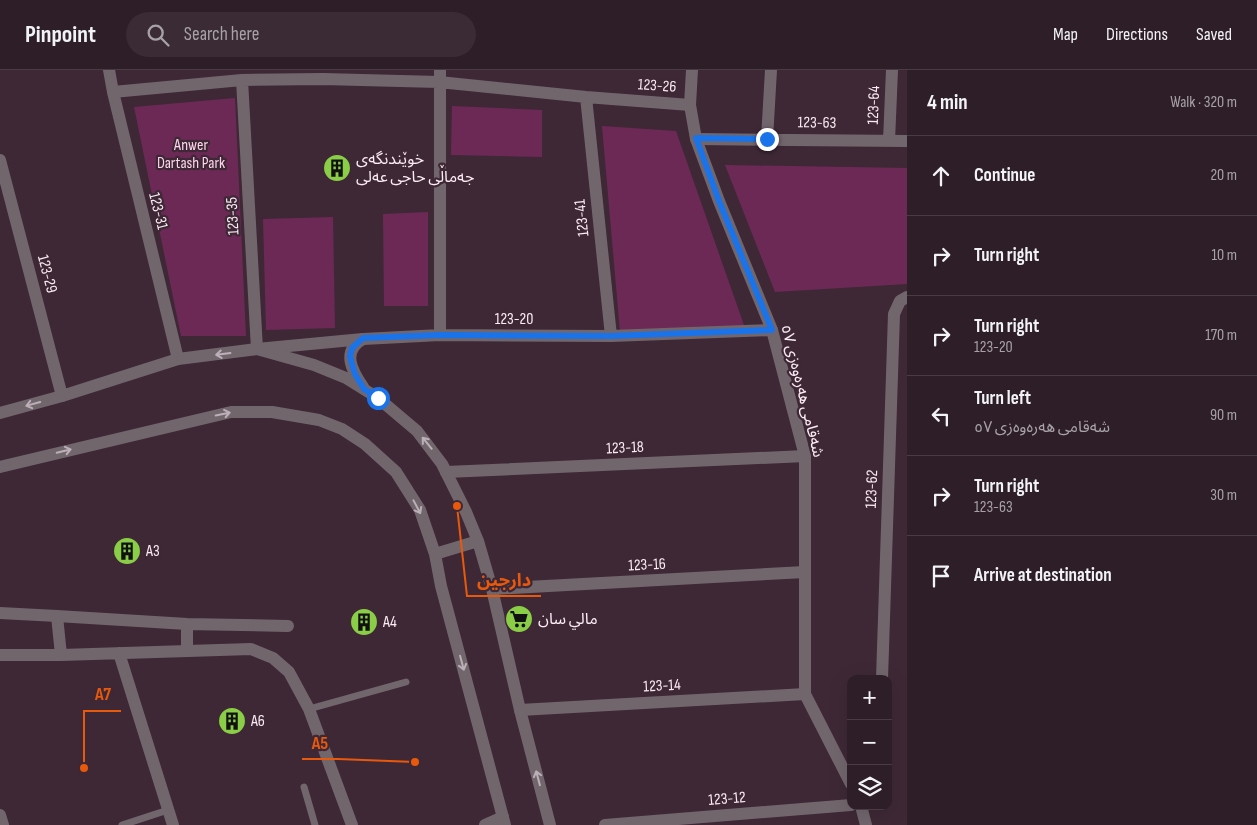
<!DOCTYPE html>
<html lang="en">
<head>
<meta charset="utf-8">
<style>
  :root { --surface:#2e1e28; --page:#3a2b34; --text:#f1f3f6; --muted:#a7a2a8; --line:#493c45 }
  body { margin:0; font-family:"Sofia Sans Condensed","Noto Sans Arabic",sans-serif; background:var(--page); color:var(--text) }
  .controls { position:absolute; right:15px; bottom:15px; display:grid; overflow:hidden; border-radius:10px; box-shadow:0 5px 20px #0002 }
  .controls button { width:45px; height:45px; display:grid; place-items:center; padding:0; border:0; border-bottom:1px solid var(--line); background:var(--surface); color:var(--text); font:25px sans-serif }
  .stop { position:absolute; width:15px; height:15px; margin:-11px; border:4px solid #1a73e8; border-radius:50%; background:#fff }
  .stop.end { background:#1a73e8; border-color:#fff; box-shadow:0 1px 5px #0008 }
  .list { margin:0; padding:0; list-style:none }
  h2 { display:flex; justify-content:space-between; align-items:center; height:65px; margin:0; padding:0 20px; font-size:21px }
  h2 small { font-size:16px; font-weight:400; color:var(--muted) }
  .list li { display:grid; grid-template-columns:32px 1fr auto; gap:15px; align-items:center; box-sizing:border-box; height:80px; padding:0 20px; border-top:1px solid var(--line) }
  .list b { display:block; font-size:19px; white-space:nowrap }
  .list p { margin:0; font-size:16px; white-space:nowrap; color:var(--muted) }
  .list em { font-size:16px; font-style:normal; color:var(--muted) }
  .icon { flex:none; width:28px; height:28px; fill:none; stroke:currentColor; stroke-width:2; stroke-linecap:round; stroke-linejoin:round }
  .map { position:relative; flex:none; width:907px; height:755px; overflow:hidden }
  header { display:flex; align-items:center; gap:30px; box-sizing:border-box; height:70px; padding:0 25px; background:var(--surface); border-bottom:1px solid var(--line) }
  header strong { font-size:24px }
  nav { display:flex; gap:28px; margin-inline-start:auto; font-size:18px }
  .search { width:350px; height:45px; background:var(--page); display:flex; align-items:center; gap:12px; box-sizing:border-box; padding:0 18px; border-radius:28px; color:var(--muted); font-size:19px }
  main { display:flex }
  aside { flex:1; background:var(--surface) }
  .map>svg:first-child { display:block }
  .green { fill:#6c2956 }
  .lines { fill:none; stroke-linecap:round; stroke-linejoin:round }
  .service { stroke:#72666d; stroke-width:7 }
  .minor { stroke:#72666d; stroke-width:12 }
  .tertiary { stroke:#72666d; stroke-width:12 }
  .oneway { stroke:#bdafb7 }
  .route { stroke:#1a73e8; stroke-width:6 }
  .labels { text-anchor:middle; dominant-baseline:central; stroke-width:4.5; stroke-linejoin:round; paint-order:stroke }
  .street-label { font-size:16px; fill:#faebf4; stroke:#3e2836 }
  .park-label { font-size:16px; fill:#fdd4ec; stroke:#3e2836 }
  .poi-label { font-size:16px; fill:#faebf4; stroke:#3e2836; text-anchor:start }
  .leader { fill:none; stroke:#e8590c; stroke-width:2 }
  .callout-dot { fill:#e8590c; stroke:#3e2836; stroke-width:2 }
  .callout-label { font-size:18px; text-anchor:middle; font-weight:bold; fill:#e8590c; stroke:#3e2836; stroke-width:4.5; stroke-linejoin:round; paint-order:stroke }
</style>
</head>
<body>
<header>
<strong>Pinpoint</strong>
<div class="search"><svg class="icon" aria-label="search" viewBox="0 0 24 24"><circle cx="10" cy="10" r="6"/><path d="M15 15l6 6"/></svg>Search here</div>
<nav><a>Map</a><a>Directions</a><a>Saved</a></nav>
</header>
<main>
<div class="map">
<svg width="907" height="755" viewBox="0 0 907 755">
  <rect width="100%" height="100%" fill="#3e2836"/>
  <path class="green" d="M235,28L246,266H181L134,37Z
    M452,36L542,40V87L451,85Z
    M602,56L676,61L745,258L620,262Z
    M725,95L907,98V214L775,222Z
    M428,142V236H384L383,144Z
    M333,147L335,258L266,260L263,149Z"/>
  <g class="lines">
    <path class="service" d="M309,639L406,612
      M304,717L315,755
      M122,755L168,740"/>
    <path class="minor" d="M109,0L113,22L178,289
      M242,10L257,279L363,269L440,265L611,266L772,260
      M113,22L242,10L323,9L439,12L586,27L690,35
      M586,27L611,266
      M696,69L907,71
      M767,69L771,0
      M889,71L892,0
      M0,90L62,326
      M440,265V0
      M446,402L805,386
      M492,519L805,502
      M0,543L57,546
      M187,554V580
      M119,583L173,755
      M0,585H61L251,579L273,588L289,602L309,639L352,755
      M61,585L57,546L187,554L288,556
      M882,609L894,244L900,231L907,227
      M520,640L805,624
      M0,745L3,755
      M485,755L503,747
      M605,755L851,735"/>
    <path class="tertiary" d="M692,0L690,35L696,69L719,131L772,260L805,386V624L851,714
      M363,269C341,281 352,301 363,317
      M0,343L62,326L178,289L257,279L314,295L346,308L378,328L417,361L442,394L466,442L478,471L492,519L520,640L550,755
      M0,397L231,342H272L319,350L342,359L365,374L396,402L420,440L435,484L441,516L505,755
      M435,484L478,471
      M861,736L866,755"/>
  </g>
  <defs><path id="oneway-shaft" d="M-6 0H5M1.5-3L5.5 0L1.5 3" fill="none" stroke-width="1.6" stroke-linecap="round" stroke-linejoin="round" transform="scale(1.25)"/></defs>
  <g class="oneway">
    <use href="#oneway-shaft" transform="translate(223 284) rotate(173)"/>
    <use href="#oneway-shaft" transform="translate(33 334) rotate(165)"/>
    <use href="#oneway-shaft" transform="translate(223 344) rotate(-12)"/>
    <use href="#oneway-shaft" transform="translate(427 373) rotate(-129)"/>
    <use href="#oneway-shaft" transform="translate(64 381) rotate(-14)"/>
    <use href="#oneway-shaft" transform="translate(417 437) rotate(62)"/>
    <use href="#oneway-shaft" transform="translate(462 593) rotate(75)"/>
    <use href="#oneway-shaft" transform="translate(538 708) rotate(-105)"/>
  </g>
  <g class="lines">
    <path class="route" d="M378,328L364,319L355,304L352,294L350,286L352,278L363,268L440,265L611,266L772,260L719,131L696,68L767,69"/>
  </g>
  <defs>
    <g id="building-disc" transform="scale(1.4375)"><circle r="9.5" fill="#8ace47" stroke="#3e2836"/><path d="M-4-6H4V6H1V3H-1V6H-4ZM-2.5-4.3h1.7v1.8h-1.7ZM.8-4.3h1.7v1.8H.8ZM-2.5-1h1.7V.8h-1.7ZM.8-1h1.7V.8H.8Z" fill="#111"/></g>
    <g id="supermarket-disc" transform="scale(1.4375)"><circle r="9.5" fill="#8ace47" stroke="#3e2836"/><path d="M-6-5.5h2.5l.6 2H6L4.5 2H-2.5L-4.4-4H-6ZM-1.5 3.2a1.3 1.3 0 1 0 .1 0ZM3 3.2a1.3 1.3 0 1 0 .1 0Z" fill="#111"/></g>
  </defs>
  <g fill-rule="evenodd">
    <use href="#building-disc" x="337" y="98"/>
    <use href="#building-disc" x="127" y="481"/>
    <use href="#supermarket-disc" x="519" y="549"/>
    <use href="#building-disc" x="364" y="552"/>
    <use href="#building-disc" x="232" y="651"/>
  </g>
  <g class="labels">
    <g class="street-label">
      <text transform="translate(657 16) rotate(4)">123-26</text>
      <text transform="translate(874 35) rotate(-88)">123-64</text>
      <text transform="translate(817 53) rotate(1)">123-63</text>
      <text transform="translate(158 141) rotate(76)">123-31</text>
      <text transform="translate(233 146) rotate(-93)">123-35</text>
      <text transform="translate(582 148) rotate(-96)">123-41</text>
      <text transform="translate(47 204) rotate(75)">123-29</text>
      <text x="514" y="249">123-20</text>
      <text transform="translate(802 321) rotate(76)">شەقامی هەرەوەزی ٥٧</text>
      <text transform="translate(625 378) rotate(-3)">123-18</text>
      <text transform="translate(872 419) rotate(-88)">123-62</text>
      <text transform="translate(647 495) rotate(-3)">123-16</text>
      <text transform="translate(662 616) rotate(-3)">123-14</text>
      <text transform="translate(727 729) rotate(-5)">123-12</text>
    </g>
    <g class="park-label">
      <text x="191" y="75">Anwer<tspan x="191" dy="18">Dartash Park</tspan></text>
    </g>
    <g class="poi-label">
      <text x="356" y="89">خوێندنگەی<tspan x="356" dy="18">جەماڵی حاجی عەلی</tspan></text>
      <text x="146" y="481">A3</text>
      <text x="538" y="549">مالي سان</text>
      <text x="383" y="552">A4</text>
      <text x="251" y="651">A6</text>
    </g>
  </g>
  <path class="leader" d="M457 436L467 526H541M84 698L84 641H121M415 692L338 689H302"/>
  <g class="callout-dot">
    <circle cx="457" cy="436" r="5"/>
    <circle cx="84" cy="698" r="5"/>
    <circle cx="415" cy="692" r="5"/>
  </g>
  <g class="callout-label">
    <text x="504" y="516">دارجين</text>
    <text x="103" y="630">A7</text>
    <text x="320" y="679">A5</text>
  </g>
</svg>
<div class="controls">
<button>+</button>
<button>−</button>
<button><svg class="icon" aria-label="layers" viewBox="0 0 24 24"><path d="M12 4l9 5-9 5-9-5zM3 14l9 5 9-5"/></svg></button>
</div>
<div class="stop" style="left:378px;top:328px"></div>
<div class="stop end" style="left:767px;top:69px"></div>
</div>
<aside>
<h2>4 min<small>Walk · 320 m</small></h2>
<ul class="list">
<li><svg class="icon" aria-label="ahead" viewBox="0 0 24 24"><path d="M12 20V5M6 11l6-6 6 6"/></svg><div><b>Continue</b></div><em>20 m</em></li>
<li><svg class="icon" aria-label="right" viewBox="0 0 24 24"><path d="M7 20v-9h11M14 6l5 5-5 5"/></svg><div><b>Turn right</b></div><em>10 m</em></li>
<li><svg class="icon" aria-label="right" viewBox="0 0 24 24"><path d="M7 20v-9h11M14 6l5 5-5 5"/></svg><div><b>Turn right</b><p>123-20</p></div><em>170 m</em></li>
<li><svg class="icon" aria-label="left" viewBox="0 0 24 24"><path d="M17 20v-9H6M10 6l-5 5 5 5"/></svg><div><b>Turn left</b><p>شەقامی هەرەوەزی ٥٧</p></div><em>90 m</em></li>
<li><svg class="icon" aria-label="right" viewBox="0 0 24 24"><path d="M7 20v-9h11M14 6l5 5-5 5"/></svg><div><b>Turn right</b><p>123-63</p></div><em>30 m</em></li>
<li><svg class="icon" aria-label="arrive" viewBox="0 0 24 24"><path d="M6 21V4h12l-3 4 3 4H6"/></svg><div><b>Arrive at destination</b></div></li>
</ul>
</aside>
</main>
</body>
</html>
